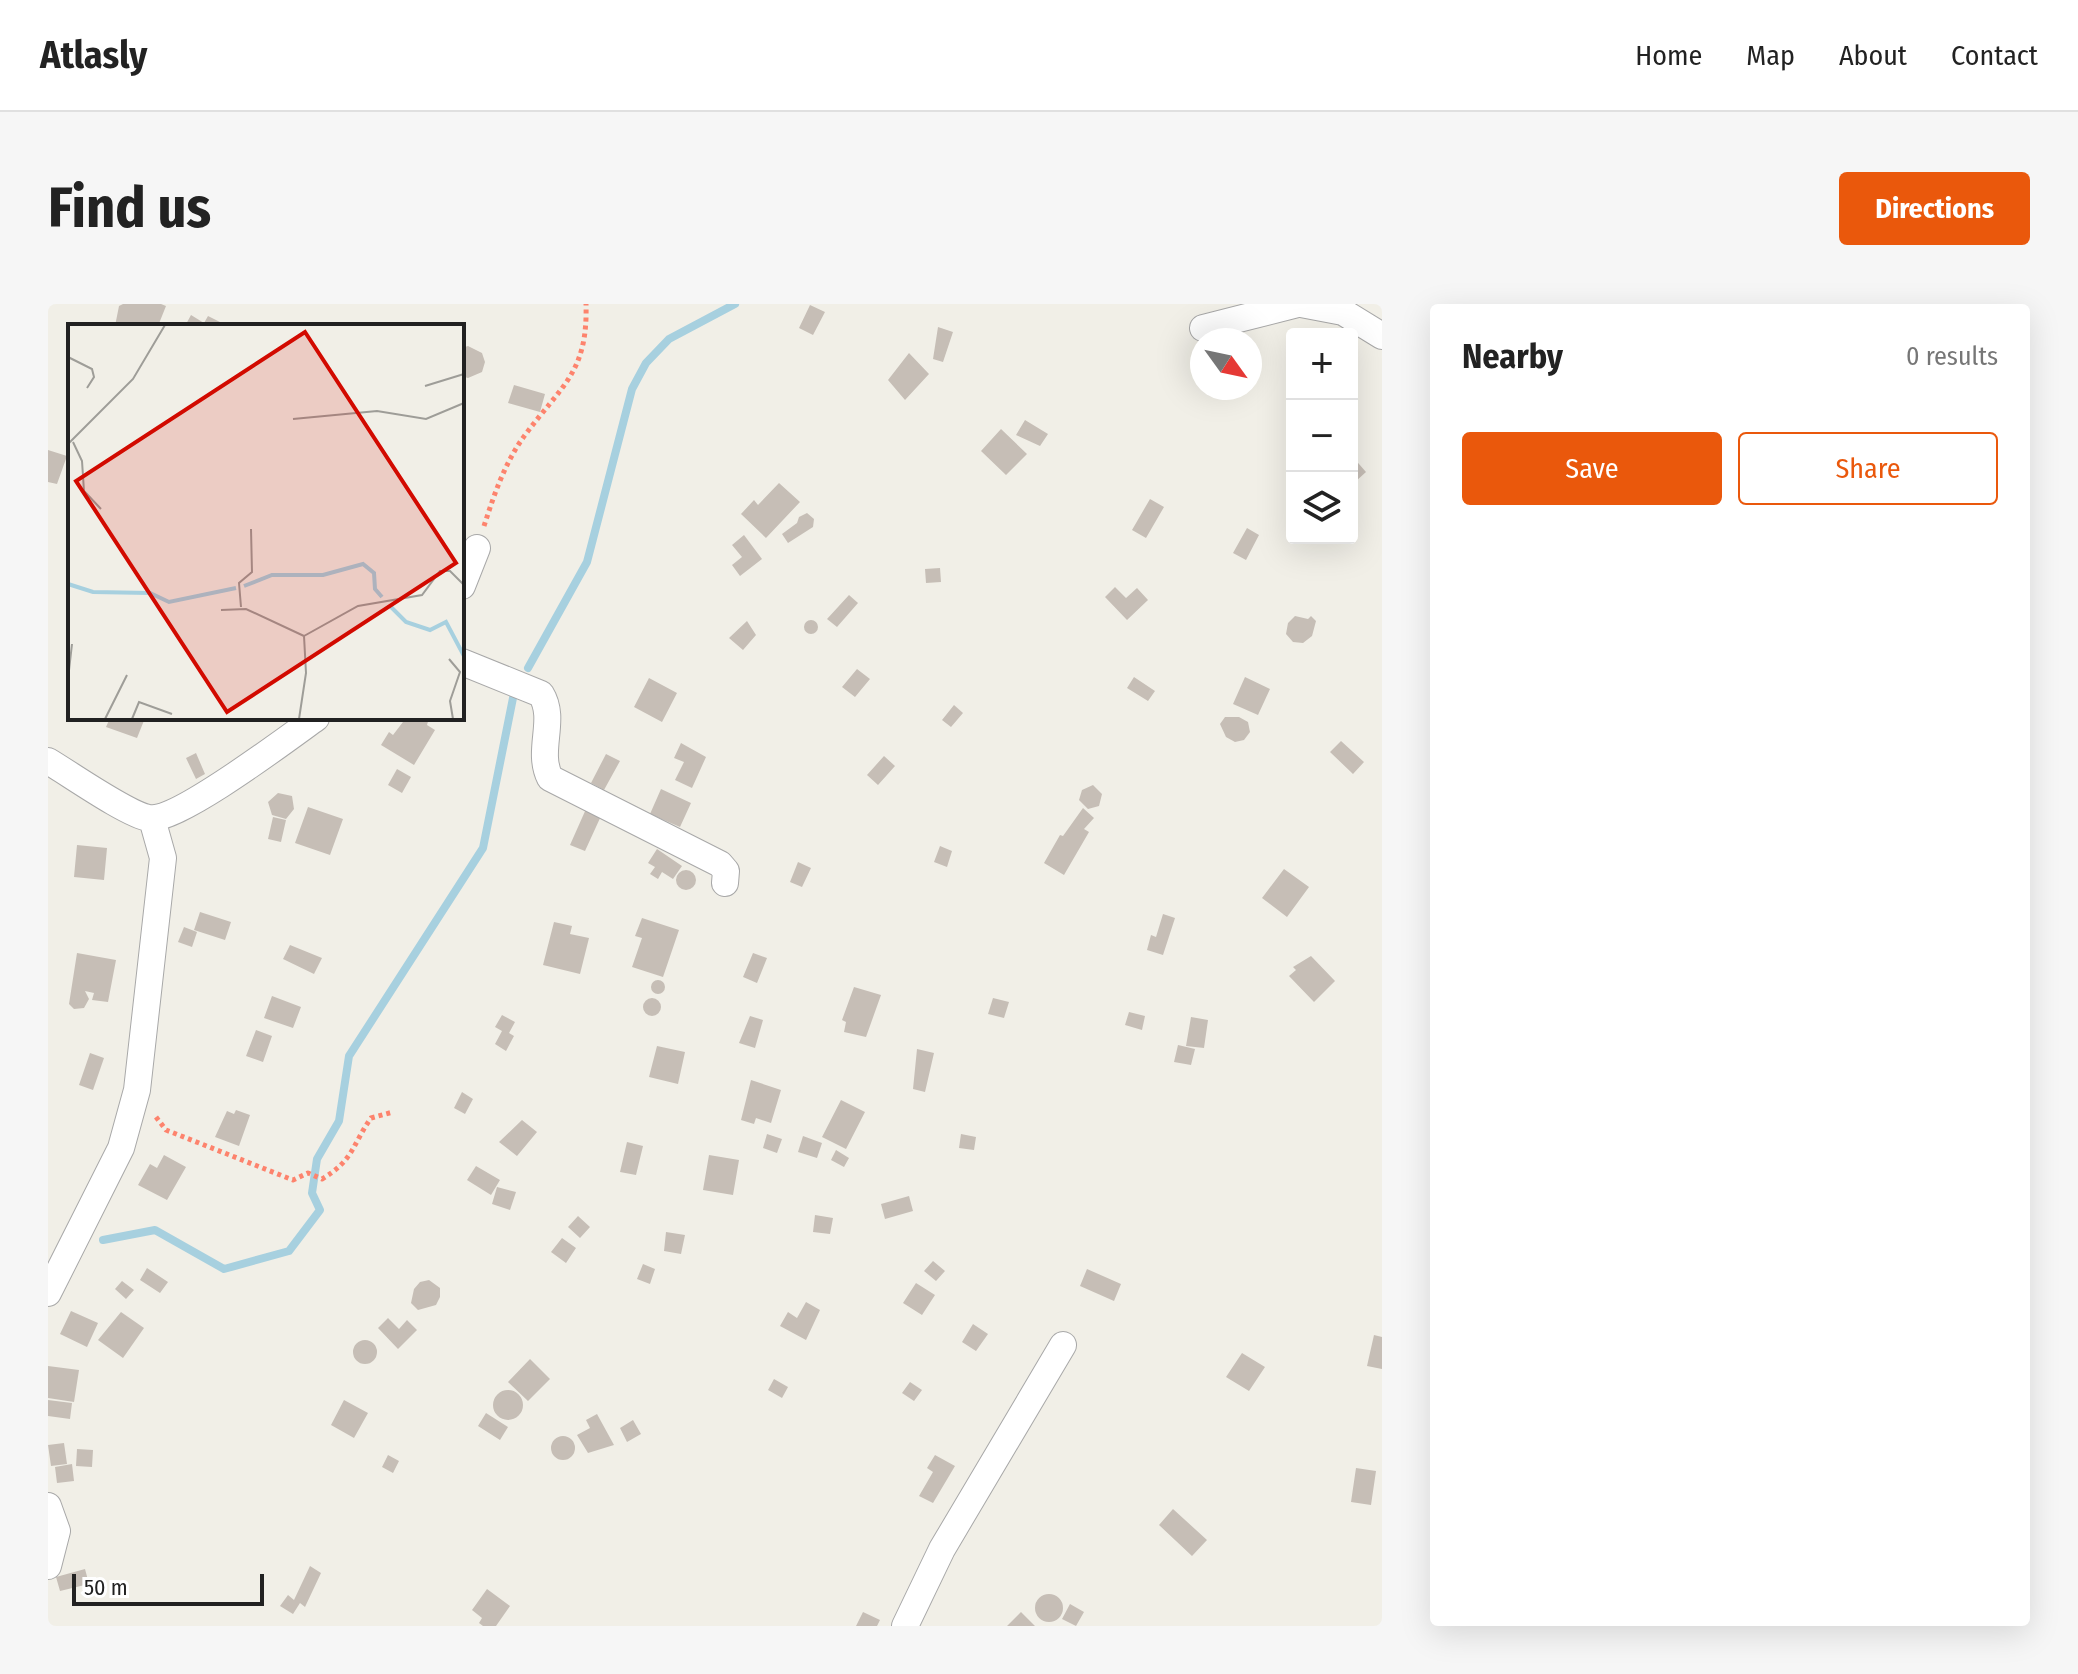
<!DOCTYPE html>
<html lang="en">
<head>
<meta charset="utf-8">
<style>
  :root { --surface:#fff; --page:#f6f6f6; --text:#222; --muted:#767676; --line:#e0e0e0; --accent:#ea580c }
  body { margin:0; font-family:"Fira Sans Condensed",sans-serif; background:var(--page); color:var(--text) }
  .controls { position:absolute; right:24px; top:24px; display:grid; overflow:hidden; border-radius:8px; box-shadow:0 8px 32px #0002 }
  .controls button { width:72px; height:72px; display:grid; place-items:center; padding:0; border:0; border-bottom:2px solid var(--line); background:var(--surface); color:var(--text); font:40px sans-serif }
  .compass { position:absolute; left:1142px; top:24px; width:72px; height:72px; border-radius:50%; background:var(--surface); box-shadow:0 8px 32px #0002; rotate:123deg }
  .scale { position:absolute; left:24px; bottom:20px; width:192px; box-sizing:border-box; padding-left:8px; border:4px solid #212121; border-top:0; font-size:22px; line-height:28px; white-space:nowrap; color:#212121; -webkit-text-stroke:6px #fff; paint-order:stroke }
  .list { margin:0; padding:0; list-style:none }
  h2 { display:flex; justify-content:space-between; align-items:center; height:104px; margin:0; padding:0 32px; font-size:34px }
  h2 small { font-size:26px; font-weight:400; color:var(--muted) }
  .actions { display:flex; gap:16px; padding:24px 32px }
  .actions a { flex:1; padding:18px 0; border:2px solid var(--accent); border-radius:8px; text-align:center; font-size:28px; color:var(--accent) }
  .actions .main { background:var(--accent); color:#fff }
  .icon { flex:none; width:44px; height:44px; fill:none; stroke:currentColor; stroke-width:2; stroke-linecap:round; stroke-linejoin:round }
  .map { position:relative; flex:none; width:1334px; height:1322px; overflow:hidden; border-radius:8px }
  header { display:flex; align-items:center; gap:48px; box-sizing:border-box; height:112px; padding:0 40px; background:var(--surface); border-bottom:2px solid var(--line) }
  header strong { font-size:38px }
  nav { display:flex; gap:44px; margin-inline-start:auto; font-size:28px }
  .intro { display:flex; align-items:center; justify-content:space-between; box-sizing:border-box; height:192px; padding:0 48px }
  h1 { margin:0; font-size:56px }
  .button { padding:20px 36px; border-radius:8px; background:var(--accent); color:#fff; font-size:28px; font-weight:700 }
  main { display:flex; gap:48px; padding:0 48px }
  aside { flex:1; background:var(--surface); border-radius:8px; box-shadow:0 8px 32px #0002 }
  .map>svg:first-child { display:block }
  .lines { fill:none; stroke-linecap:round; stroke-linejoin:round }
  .stream { stroke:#a7d0df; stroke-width:8 }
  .building { fill:#c6beb6 }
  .minor-casing { stroke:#a8a8a8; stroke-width:28 }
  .path { stroke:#fd836d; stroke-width:5; stroke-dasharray:4 4; stroke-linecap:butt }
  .minor { stroke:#fff; stroke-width:26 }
  .inset-river { fill:none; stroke:#a7d0df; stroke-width:4 }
  .inset-road { fill:none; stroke:#9e9d98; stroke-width:2 }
  .view { fill:#d20a00; fill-opacity:0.15; stroke:#d20a00; stroke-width:4 }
  .inset-edge { fill:none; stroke:#212121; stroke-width:4 }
</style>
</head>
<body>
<header>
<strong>Atlasly</strong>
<nav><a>Home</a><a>Map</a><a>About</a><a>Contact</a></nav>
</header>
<div class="intro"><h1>Find us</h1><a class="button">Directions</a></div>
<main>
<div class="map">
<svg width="1334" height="1322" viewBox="0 0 1334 1322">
  <rect width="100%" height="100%" fill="#f1efe7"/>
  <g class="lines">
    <path class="stream" d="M480,364L539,258L584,85L598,59L621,35L687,0
      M55,936L107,926L176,965L241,947L272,906L264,889L269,855L291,817L301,752L435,544L465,394"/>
  </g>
  <path class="building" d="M75,0H113L118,2L110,22H67L71,2Z
    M762,1L777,8L765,31L751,24Z
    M143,11L156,19L160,12L180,22H137Z
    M890,23L905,28L895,58L885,55Z
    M420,42L434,49L437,58L434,68L420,74L414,72V44Z
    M861,49L881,70L857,96L840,76Z
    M466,81L497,90L492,108L460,99Z
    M977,116L1000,130L992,142L968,131Z
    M953,125L979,150L958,171L933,147Z
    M0,146L19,152L9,180L0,178Z
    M1304,152L1318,168L1307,178L1304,175Z
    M731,179L752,198L718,234L693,210L706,196L710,201Z
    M1102,195L1116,203L1098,234L1084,226Z
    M759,209L766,215L765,223L740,239L734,230L749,219L751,213Z
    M1199,224L1211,231L1198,256L1185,249Z
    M696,231L714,255L692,272L684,261L694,253L684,241Z
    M892,264L893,278L878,279L877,265Z
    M1067,283L1078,294L1089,284L1100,296L1079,316L1057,293Z
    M801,291L810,299L789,323L779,315Z
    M1247,312L1260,315L1263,312L1268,317L1264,332L1255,339L1245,338L1238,330L1240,319Z
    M756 323a7 7 0 1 1 14 0a7 7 0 1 1-14 0Z
    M699,317L708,331L695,346L681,334Z
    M809,365L822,375L807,393L794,383Z
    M1086,373L1107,387L1100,397L1079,384Z
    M1197,373L1222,385L1210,411L1185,400Z
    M601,374L629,389L614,418L586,403Z
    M906,401L915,409L903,423L894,416Z
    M1177,413H1191L1200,418L1202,428L1196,436L1187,438L1178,433L1172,420Z
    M62,414H97L89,434L58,423Z
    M358,414H381L379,421L387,426L366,461L333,441L341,428L345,431Z
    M1293,437L1316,458L1305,470L1282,448Z
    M633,439L658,453L644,484L627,476L636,458L626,454Z
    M148,449L157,470L148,475L138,454Z
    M558,450L572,457L556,486L543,479Z
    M836,452L847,462L830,481L819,471Z
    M349,465L363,473L354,489L340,481Z
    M1045,481L1054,490L1051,502L1040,505L1031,496L1034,486Z
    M613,485L643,499L632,523L602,510Z
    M230,489L244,492L246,505L238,515L224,511L220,498Z
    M260,503L295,515L282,551L247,539Z
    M1035,504L1046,514L1036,525L1041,528L1016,571L996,559L1012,531L1015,532Z
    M538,505L553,512L537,547L522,541Z
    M225,513L238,516L233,538L220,535Z
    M29,541L59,544L56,576L26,573Z
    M892,542L904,547L899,563L886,558Z
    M609,545L634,562L625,575L614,568L610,575L602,570L607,563L600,559Z
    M750,558L763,564L754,583L742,578Z
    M1236,565L1261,583L1239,613L1214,594Z
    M628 576a10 10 0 1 1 20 0a10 10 0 1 1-20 0Z
    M152,608L183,618L177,636L146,626Z
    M1115,610L1127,614L1115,651L1099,646L1103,631L1108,633Z
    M594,614L631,626L615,673L584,663L594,634L587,632Z
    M506,618L524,622L522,630L541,634L532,670L495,661Z
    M136,623L149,628L144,643L130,638Z
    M242,641L274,654L266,670L235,655Z
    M29,649L68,656L60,698L44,696L46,689L37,687L41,695L36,704L26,705L21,700Z
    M705,649L719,654L709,679L695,673Z
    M1263,652L1287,677L1266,698L1241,672L1248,666L1245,663Z
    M603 683a7 7 0 1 1 14 0a7 7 0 1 1-14 0Z
    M806,683L833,691L818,733L796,728L798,718L794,716Z
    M224,692L253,703L245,724L216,714Z
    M595 703a9 9 0 1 1 18 0a9 9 0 1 1-18 0Z
    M945,694L961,698L956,714L940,710Z
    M1081,708L1097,712L1094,726L1077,721Z
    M454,711L467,718L461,729L466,732L458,747L447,740L454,727L447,723Z
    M702,712L715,716L707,744L691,739Z
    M1143,713L1160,716L1156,744L1138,742Z
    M208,726L224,732L215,758L198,752Z
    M1130,741L1147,745L1143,761L1126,758Z
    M609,742L637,748L630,780L601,773Z
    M869,745L886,749L877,788L865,785Z
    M42,749L56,754L45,786L31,781Z
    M703,776L733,786L723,819L708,814L706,820L693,816Z
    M414,788L425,795L417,810L406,804Z
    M793,796L817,808L798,845L774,833Z
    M188,806L202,811L191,842L167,833L179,807L186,810Z
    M474,816L489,828L469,852L451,838Z
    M719,830L734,835L729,849L715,844Z
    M913,830L928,833L926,846L911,844Z
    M755,832L774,839L769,854L750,848Z
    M579,838L595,842L588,871L572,868Z
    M788,846L801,854L796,863L783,856Z
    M116,851L138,863L119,896L90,881L102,860L109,864Z
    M661,851L691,856L685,891L655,886Z
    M428,862L452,876L443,891L419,876Z
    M449,883L468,888L462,906L444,900Z
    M861,892L865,907L837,915L833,900Z
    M767,911L785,914L782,930L765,928Z
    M530,912L542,923L532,934L520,923Z
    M618,928L637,931L633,950L616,947Z
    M514,934L528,944L518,959L503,948Z
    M885,957L897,967L888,977L876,967Z
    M595,960L607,965L602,980L589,975Z
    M99,964L120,978L112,989L92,976Z
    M1039,965L1073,980L1066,997L1032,982Z
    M381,976L392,984V993L388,1001L370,1006L363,999L366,985L372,978Z
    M74,977L86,986L78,995L67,985Z
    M868,979L887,991L874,1011L855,999Z
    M758,998L772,1006L758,1036L732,1022L740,1008L749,1014Z
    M23,1007L50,1019L39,1043L12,1030Z
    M73,1008L96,1024L75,1054L50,1036Z
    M340,1014L351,1025L359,1016L369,1026L350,1045L330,1024Z
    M925,1020L940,1030L928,1047L914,1038Z
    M1326,1031L1334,1033V1065L1319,1062Z
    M305 1048a12 12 0 1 1 24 0a12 12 0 1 1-24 0Z
    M1194,1049L1217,1063L1201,1087L1178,1073Z
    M482,1055L502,1075L480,1097L460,1078Z
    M0,1062L31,1066L26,1098L0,1094Z
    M726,1075L740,1083L734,1094L720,1086Z
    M862,1078L874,1086L866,1097L854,1089Z
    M445 1101a15 15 0 1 1 30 0a15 15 0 1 1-30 0Z
    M0,1096L24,1099L22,1115L0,1112Z
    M296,1096L320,1109L306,1134L283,1121Z
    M438,1109L460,1123L452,1136L430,1122Z
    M549,1110L566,1141L540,1149L529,1131L542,1124L538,1116Z
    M585,1116L593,1130L579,1138L572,1124Z
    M503 1144a12 12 0 1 1 24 0a12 12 0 1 1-24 0Z
    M16,1139L19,1160L3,1162L0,1141Z
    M29,1145L45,1146L44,1163L28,1162Z
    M340,1151L351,1157L345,1169L334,1163Z
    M887,1151L907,1162L885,1199L871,1192L885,1168L879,1164Z
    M24,1160L26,1177L9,1179L7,1163Z
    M1308,1164L1328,1167L1323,1201L1303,1198Z
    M1125,1205L1159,1236L1144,1252L1111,1221Z
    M262,1262L273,1269L257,1303L252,1299L245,1310L232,1302L240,1291L246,1296Z
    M37,1265L41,1280L12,1287L8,1273Z
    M439,1285L462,1302L448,1322H435L431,1319L434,1314L424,1306Z
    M987 1304a14 14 0 1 1 28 0a14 14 0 1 1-28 0Z
    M1022,1300L1036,1308L1028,1322L1014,1315Z
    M815,1308L832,1316L829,1322H808Z
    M973,1308L987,1322H959Z"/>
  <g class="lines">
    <g class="minor-casing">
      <path id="minor" d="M1253,0L1295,8L1334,32
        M1155,24L1250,0
        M414,282L429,244
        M414,358L493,390C509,416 488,446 502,474L672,560L678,567L677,579
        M0,457C22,470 80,511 101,514C129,518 240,434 268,414
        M0,989L73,844L89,786L115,554L104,515
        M0,1202L9,1227L0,1262
        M857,1322L894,1245L1015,1041"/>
    </g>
    <path class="path" d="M436,222C446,191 457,158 477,131C514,81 540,68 538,0
      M108,813L118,826L245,876L260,869L274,875C306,856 304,841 323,814L345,808"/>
    <use href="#minor" class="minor"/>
  </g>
  <g transform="translate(20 20)">
    <rect width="396" height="396" fill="#f1efe7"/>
    <path class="inset-river" d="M0,260L25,268L82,269L101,278L168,264M176,262L204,251H255L295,240L306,249L307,265L314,273M322,282L338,298L362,306L378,298L396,332"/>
    <path class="inset-road" d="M0,33L24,45L26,53L19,64M357,62L396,50M225,95L309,87L358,95L396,79M5,118L14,137L16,167L33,185M0,120L65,55L97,1M173,283L171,259L184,248L183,205M153,286L178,285L236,312L238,349L231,395M236,312L290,282L354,271L372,247H382L396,261M381,335L392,348L382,377L385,395M0,355L4,320M37,395L59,351M64,395L71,378L104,390"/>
    <path class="view" d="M237,8L388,239L159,388L8,157Z"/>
    <rect width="396" height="396" class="inset-edge"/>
  </g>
</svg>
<div class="controls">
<button>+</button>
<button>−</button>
<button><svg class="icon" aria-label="layers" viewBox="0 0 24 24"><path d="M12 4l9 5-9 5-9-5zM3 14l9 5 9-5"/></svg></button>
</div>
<svg class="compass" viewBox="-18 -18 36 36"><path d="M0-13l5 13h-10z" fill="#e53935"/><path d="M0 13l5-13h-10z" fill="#767676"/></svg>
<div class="scale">50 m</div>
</div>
<aside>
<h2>Nearby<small>0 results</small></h2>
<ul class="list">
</ul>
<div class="actions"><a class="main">Save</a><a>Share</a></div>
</aside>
</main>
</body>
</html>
